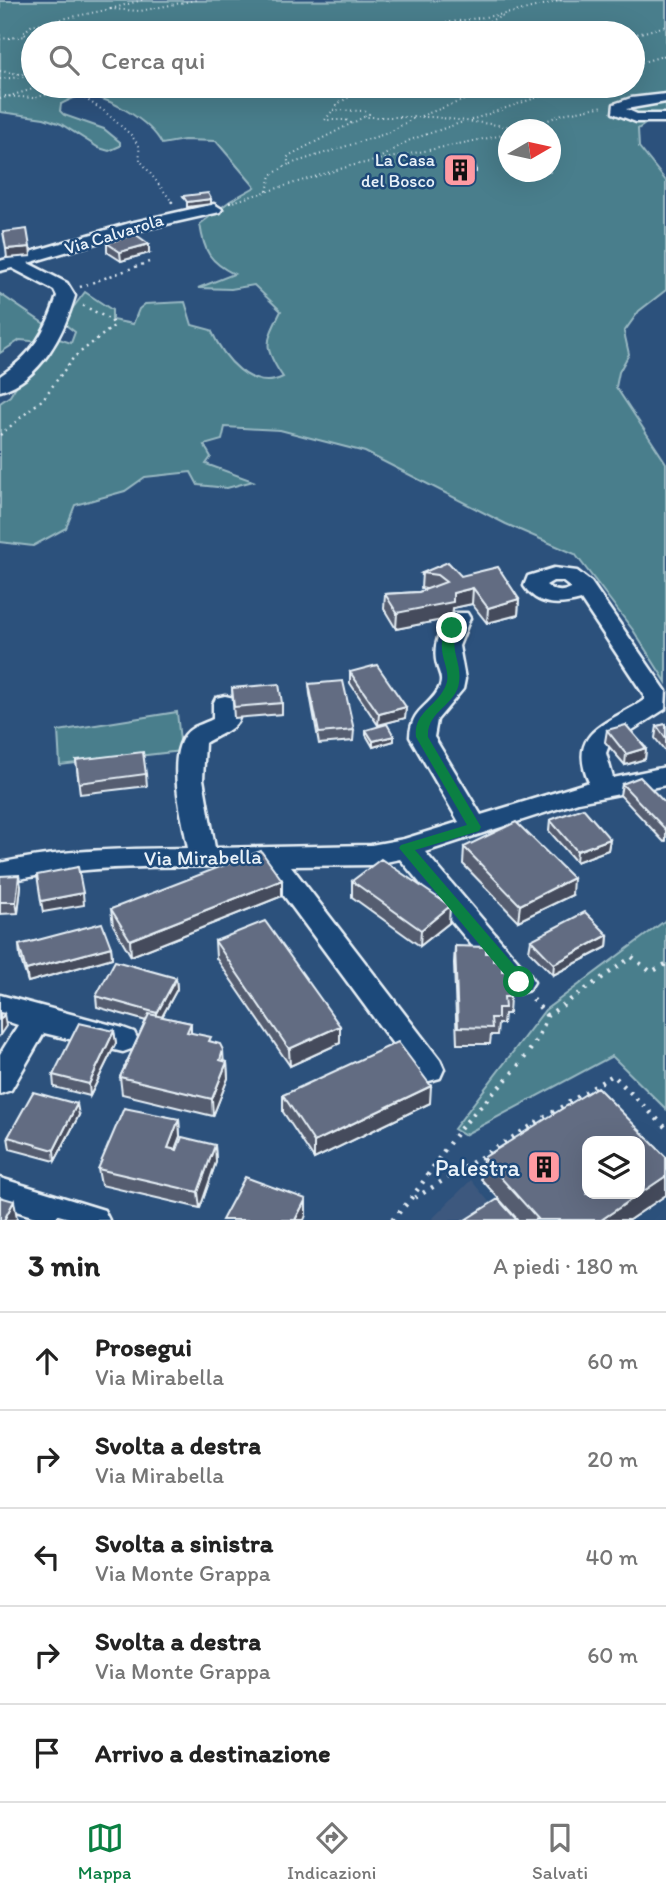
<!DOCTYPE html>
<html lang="it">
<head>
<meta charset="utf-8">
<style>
  :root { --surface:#fff; --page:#f2f2f2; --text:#222; --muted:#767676; --line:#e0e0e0; --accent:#0b8043 }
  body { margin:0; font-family:Itim,sans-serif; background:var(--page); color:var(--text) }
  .controls { position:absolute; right:21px; bottom:21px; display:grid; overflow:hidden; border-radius:14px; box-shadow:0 7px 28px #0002 }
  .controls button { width:63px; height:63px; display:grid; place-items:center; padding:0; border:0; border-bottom:2px solid var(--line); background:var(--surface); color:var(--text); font:35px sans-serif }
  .compass { position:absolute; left:498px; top:119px; width:63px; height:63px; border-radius:50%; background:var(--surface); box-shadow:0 7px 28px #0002; rotate:81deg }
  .stop { position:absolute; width:21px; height:21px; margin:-16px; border:5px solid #0b8043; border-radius:50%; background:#fff }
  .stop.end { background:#0b8043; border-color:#fff; box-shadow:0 2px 7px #0008 }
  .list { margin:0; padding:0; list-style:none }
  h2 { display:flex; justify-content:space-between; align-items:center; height:91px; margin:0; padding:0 28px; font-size:30px }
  h2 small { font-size:23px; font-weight:400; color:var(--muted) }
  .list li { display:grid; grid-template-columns:46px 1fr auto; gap:21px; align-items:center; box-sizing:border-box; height:98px; padding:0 28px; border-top:2px solid var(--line) }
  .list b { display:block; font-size:26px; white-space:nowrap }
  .list p { margin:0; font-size:23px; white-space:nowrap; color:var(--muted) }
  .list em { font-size:23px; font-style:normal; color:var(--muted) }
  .icon { flex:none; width:38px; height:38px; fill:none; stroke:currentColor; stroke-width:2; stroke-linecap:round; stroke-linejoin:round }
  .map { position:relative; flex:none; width:666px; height:1220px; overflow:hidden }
  .search { position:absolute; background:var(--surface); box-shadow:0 7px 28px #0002; left:21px; right:21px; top:21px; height:77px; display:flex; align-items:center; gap:18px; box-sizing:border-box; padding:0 24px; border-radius:38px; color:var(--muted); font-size:26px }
  .sheet { height:581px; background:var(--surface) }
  nav { display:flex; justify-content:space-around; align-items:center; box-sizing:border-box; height:98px; border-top:2px solid var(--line); background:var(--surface); font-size:19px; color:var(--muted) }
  nav a { display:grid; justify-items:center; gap:4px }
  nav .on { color:var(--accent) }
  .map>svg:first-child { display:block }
  .built { fill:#3c597e }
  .green { fill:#497e8c; stroke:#98b8c2; stroke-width:2; fill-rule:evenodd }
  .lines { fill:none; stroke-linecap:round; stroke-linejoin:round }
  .minor-casing { stroke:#e8f1f8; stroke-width:5 }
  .path-far2 { stroke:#e8f1f8; stroke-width:2; stroke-dasharray:1 3.5; stroke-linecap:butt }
  .path-far1 { stroke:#e8f1f8; stroke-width:2.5; stroke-dasharray:2 4.5; stroke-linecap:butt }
  .path { stroke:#e8f1f8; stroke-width:4.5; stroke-dasharray:2.5 7; stroke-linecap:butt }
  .minor { fill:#1f4a7a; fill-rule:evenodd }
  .wall { fill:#545d70; stroke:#e8f1f8; stroke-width:2 }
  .shaded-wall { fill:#454c5b; stroke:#e8f1f8; stroke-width:2 }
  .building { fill:#626c82; stroke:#e8f1f8; stroke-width:2; fill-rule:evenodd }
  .route { fill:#0b8043 }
  .labels { text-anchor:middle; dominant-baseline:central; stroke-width:5; stroke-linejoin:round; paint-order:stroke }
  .far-poi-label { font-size:18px; fill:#e8f1f8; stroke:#1f4a7a; text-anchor:end }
  .far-street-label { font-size:18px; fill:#e8f1f8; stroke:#1f4a7a }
  .street-label { font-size:21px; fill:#e8f1f8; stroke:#1f4a7a }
  .near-poi-label { font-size:24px; fill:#e8f1f8; stroke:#1f4a7a; text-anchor:end }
</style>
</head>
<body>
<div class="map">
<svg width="666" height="1220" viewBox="0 0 666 1220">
  <rect width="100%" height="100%" fill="#2c517c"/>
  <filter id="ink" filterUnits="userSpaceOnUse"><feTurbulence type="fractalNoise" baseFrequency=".0143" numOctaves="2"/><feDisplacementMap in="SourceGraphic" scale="14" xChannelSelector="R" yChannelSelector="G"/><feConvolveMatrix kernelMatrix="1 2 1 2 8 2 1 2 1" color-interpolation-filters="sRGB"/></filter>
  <g filter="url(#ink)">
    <path class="built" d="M471,1180L504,1220H431Z"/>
    <path class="green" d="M666,0V117L651,120L638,129L639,147L666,181V290L639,311L624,332L629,354L619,372L616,387L666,463V682L633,630L575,554L506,524L365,452L280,430L225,427L222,440L204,445L211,457L206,464L253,481L227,488L198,485L191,472L145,477L125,491L75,505L66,528L33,546L0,542V403L10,396L43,342L20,340L0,353V294L46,325L59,339L71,343L75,332L62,322L85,292L112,310V320L133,324L139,309L145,304L185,302L192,325L211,330C223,357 251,393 283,377C262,346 266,342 281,311L254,285L231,289L198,288L234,274C210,262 204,252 200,224L230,201L255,187L216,141L184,140L162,144C151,122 107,94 82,96C74,97 67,101 61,104L60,111L64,115L104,129L120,142V146L109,151L99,148L61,124L44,118L0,112V1ZM33,33H633V86H33ZM508,130H550V172H508Z
      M177,712L181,751L60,765L58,731Z
      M666,920V1109L612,1056L464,1135L454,1129L545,1010Z"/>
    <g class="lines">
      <g class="minor-casing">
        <path id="minor" d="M666,94V102L626,109L637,114H666V122H636L613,113L614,104L631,98Z
          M214,204L222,209L220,212L140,230L28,263L67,283L75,296C64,333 41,380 0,391V376C32,355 46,332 57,296L54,290L12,268L0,271V261L130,223Z
          M554,568L577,571L591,582L666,691L665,709L609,745L606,753L613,778L666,767V785L578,802L425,852L529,974L534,982L529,990L519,993L509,990L400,859L371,865L291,866L440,1060L444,1069L440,1078L429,1081L418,1078L262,866C174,867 86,863 0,883V863C62,849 124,849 188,848C183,820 166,759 185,735C191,726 204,724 213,719V704L216,698L225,696L234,698C252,727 222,732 205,743L203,779L215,848L371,845L404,839L459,822L410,737C411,707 432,707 440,686C443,678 439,673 437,665C432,645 440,629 451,613H467L470,618L459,646L465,679L463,689L437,720L434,737L481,815L589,782C566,730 609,724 644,700V695L581,600C559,606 538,607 524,586L528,576ZM553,581H562L571,588C562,593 554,592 546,585Z
          M0,995L123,1028L134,1032L138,1040L134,1048L123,1052L44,1033L11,1090L0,1094V1054L18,1025L0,1019Z
          M0,1178L104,1210L109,1220H45L0,1206Z"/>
      </g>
      <path class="path-far2" d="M142,0L111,9L140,11L196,0
        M379,33L511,13L563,0
        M455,33L506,15
        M633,35L666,26
        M0,39L26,36
        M33,40L23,33L32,25L111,9
        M633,65L666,55
        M0,71L26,75
        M0,79L33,76
        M66,86L104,111L131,135L139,146L140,160L173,203
        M5,96L33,98L70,89
        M0,99L43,86
        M333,110L364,111L369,114L365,116
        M421,116L501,86
        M471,120L570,86
        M351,123L346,120H325L339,103L369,86
        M528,129L562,114L604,106
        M378,159L410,140L463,122
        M290,164L388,133L414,118
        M267,191L271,175L289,164L287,158L290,155L364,117H434L530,129
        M229,203L350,166L508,134"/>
      <path class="path-far1" d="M171,201L174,205
        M229,203L235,201
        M80,287L149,262
        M0,435L43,399L74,357L114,326L111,320L82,305"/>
      <path class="path" d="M533,999L547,1016
        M415,1198L613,1075L666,1128
        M392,1220C418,1194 434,1163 456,1134C486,1096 532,1063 547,1016L632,957L651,972L666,964"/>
      <use href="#minor" class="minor"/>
    </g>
    <path class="wall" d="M445,164L476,168V172L447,173L444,168Z
      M107,243L149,253L121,261L107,252Z
      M422,573L461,576L519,599L518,615L487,623L472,604L453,608L452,618L396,629L384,609L385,594L419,592L426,589L421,588Z
      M350,672L406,707L405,718L378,725L350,683Z
      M309,684L354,730L353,741L319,744L310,694Z
      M232,688L282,703V714L234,718Z
      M666,724V752L655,738L657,726Z
      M366,730L394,736V741L373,747L366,735Z
      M607,730L646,748L645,759L625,765L605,742Z
      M76,760L146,774L147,786L80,794Z
      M622,784L666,804V841L664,842L620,795Z
      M550,820L610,839L608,850L576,862L549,831Z
      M464,847L572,895L518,921L463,864Z
      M0,876L21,886L18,913L0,914Z
      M282,880V896L131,956L113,925L111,909Z
      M352,881L449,923L420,946L352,897Z
      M608,935L607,947L553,975L529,951L531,940Z
      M215,941L340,1026V1043L290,1066L216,958Z
      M19,945L111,947L112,958L28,982L20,957Z
      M455,946L493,961L502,971L510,997L509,1014H504L503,1024H498L497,1035H491L490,1044H457L454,963Z
      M176,978L177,989L162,1017L191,1023V1033L211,1042L224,1061L227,1062L228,1078L213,1116L122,1094L120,1077L146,1021L97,1007L96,996Z
      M114,1031L116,1043L90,1096L54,1087L53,1075Z
      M283,1095L430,1103L314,1159L283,1112Z
      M79,1115L55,1161L10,1149L8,1137Z
      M179,1119L180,1136L175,1150L215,1145L216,1162L200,1208L101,1185L98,1169Z
      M666,1157V1195L629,1220H518L481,1179L483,1158Z"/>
    <path class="shaded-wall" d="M211,199V204L187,207V202Z
      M149,244V253L121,261L120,252Z
      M30,247L31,256L7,258L6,249Z
      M473,588L472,604L453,608L452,618L396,629L397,613L453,593Z
      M519,599L518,615L487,623L488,608Z
      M406,707L405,718L378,725L379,714Z
      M394,736V741L373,747V741Z
      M646,748L645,759L625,765L626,754Z
      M610,839L608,850L576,862L577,851Z
      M19,875L21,886L18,913L16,902Z
      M573,878L572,895L518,921L520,905Z
      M282,880V896L131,956L130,940Z
      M83,893L84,905L43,912L41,901Z
      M450,906L449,923L420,946L421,930Z
      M608,935L607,947L553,975L554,964Z
      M111,947L112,958L28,982L26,970Z
      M176,978L177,989L158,1024L157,1013Z
      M4,1014L6,1026L0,1035V1020Z
      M340,1026V1043L290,1066L289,1049Z
      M114,1031L116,1043L90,1096L89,1084Z
      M223,1050L224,1067L220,1060Z
      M227,1062L228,1078L213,1116L212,1099Z
      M431,1086L430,1103L314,1159V1142Z
      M77,1104L79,1115L55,1161L54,1150Z
      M179,1119L180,1136L169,1165L168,1148Z
      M215,1145L216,1162L200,1208L198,1192Z
      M666,1176V1195L629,1220H601Z
      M306,1199V1215L304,1220H295Z
      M14,1201L17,1218L16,1220H4Z"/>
    <path class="building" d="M474,162L476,168L447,169L445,164Z
      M208,193L211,199L187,202L183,196Z
      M27,229L30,247L6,249L3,232Z
      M135,234L149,244L120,252L107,243Z
      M448,562L461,576L498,567L519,599L488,608L473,588L453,593V602L397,613L385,594L419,592L446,582L437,575L422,573Z
      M377,665L406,707L379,714L350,672Z
      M343,681L354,730L319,733L309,684Z
      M279,684L282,703L234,707L232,688Z
      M387,724L394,736L373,741L366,730Z
      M666,724V739L657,726Z
      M626,725L646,748L626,754L607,730Z
      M143,752L146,774L79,783L76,760Z
      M640,777L666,804V830L622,784Z
      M583,808L610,839L577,851L550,820Z
      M516,822L573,878L520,905L464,847Z
      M261,851L282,880L130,940L111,909Z
      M381,859L450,906L421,930L352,881Z
      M78,867L83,893L41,901L37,875Z
      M19,875L16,902H0V876Z
      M585,912L608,935L554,964L531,940Z
      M265,921L340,1026L289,1049L215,941Z
      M102,923L111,947L26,970L19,945Z
      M455,946L486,947V953H493V961H502V971H508L510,997H504L505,1008H498V1018H491L492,1028L458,1027Z
      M115,961L176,978L157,1013L96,996Z
      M0,1013L4,1014L0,1020Z
      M149,1014L191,1023L187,1032L211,1037L209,1041L220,1044L223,1050L220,1060L227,1062L212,1099L120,1077Z
      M79,1023L114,1031L89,1084L53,1075Z
      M398,1042L431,1086L314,1142L283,1095Z
      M597,1087L666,1157V1176L601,1220H539L483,1158ZM587,1141H640V1194H587Z
      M33,1092L77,1104L54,1150L8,1137Z
      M124,1108L179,1119L168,1148L177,1150L182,1137L215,1145L198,1192L98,1169Z
      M245,1177L306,1199L295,1220H222Z
      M0,1197L14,1201L4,1220H0Z
      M498,1199L517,1220H465Z
      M58,1216L73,1220H56Z"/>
  </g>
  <path class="route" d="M448,626L458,628C448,649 462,661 459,682C457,705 426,711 428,737L481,827L479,831L415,850L525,978L527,982L519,988L514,986L399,848L401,845L467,825L416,737C413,712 438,706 446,685C453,667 432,652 448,626Z"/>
  <defs>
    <g id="building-square" transform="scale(1.75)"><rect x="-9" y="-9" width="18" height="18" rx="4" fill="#ff9aa2" stroke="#1f4a7a"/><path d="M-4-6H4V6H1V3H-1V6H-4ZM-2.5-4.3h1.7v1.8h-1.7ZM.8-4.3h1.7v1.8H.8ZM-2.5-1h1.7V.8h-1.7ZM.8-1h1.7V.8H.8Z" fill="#111"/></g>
  </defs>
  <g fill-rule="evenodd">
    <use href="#building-square" x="460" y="170"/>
    <use href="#building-square" x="544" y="1167"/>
  </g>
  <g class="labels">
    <g class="far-poi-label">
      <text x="435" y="160">La Casa<tspan x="435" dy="21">del Bosco</tspan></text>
    </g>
    <g class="far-street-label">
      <text transform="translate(114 234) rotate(-17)">Via Calvarola</text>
    </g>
    <g class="street-label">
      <text transform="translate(203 857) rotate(-1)">Via Mirabella</text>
    </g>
    <g class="near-poi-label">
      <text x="520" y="1167">Palestra</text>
    </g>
  </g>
</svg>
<div class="controls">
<button><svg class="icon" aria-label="layers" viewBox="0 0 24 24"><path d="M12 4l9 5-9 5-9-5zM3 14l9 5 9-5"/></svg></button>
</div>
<svg class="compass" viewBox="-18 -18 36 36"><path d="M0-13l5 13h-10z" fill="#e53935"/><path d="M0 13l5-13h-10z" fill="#767676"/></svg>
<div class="stop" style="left:519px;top:982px"></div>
<div class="stop end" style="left:452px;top:628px"></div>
<div class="search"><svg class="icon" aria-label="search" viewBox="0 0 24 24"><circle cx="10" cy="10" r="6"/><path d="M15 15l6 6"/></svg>Cerca qui</div>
</div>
<section class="sheet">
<h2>3 min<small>A piedi · 180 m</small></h2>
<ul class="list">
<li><svg class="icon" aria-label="ahead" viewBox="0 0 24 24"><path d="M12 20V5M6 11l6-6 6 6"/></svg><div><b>Prosegui</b><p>Via Mirabella</p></div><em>60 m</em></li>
<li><svg class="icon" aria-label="right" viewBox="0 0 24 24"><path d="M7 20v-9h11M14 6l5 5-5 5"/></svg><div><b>Svolta a destra</b><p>Via Mirabella</p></div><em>20 m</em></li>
<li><svg class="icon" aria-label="left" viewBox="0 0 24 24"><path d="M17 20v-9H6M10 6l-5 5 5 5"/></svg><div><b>Svolta a sinistra</b><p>Via Monte Grappa</p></div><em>40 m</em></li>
<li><svg class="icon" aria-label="right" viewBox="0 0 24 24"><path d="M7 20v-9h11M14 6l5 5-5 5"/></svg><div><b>Svolta a destra</b><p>Via Monte Grappa</p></div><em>60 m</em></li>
<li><svg class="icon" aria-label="arrive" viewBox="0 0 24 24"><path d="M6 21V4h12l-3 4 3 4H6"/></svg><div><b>Arrivo a destinazione</b></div></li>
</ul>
</section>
<nav>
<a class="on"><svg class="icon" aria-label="map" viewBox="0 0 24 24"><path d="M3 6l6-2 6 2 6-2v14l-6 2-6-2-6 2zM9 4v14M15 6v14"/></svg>Mappa</a>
<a><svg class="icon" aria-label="directions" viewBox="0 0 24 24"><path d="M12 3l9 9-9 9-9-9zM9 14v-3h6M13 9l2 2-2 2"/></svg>Indicazioni</a>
<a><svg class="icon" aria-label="saved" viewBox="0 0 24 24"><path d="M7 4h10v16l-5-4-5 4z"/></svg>Salvati</a>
</nav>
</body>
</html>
